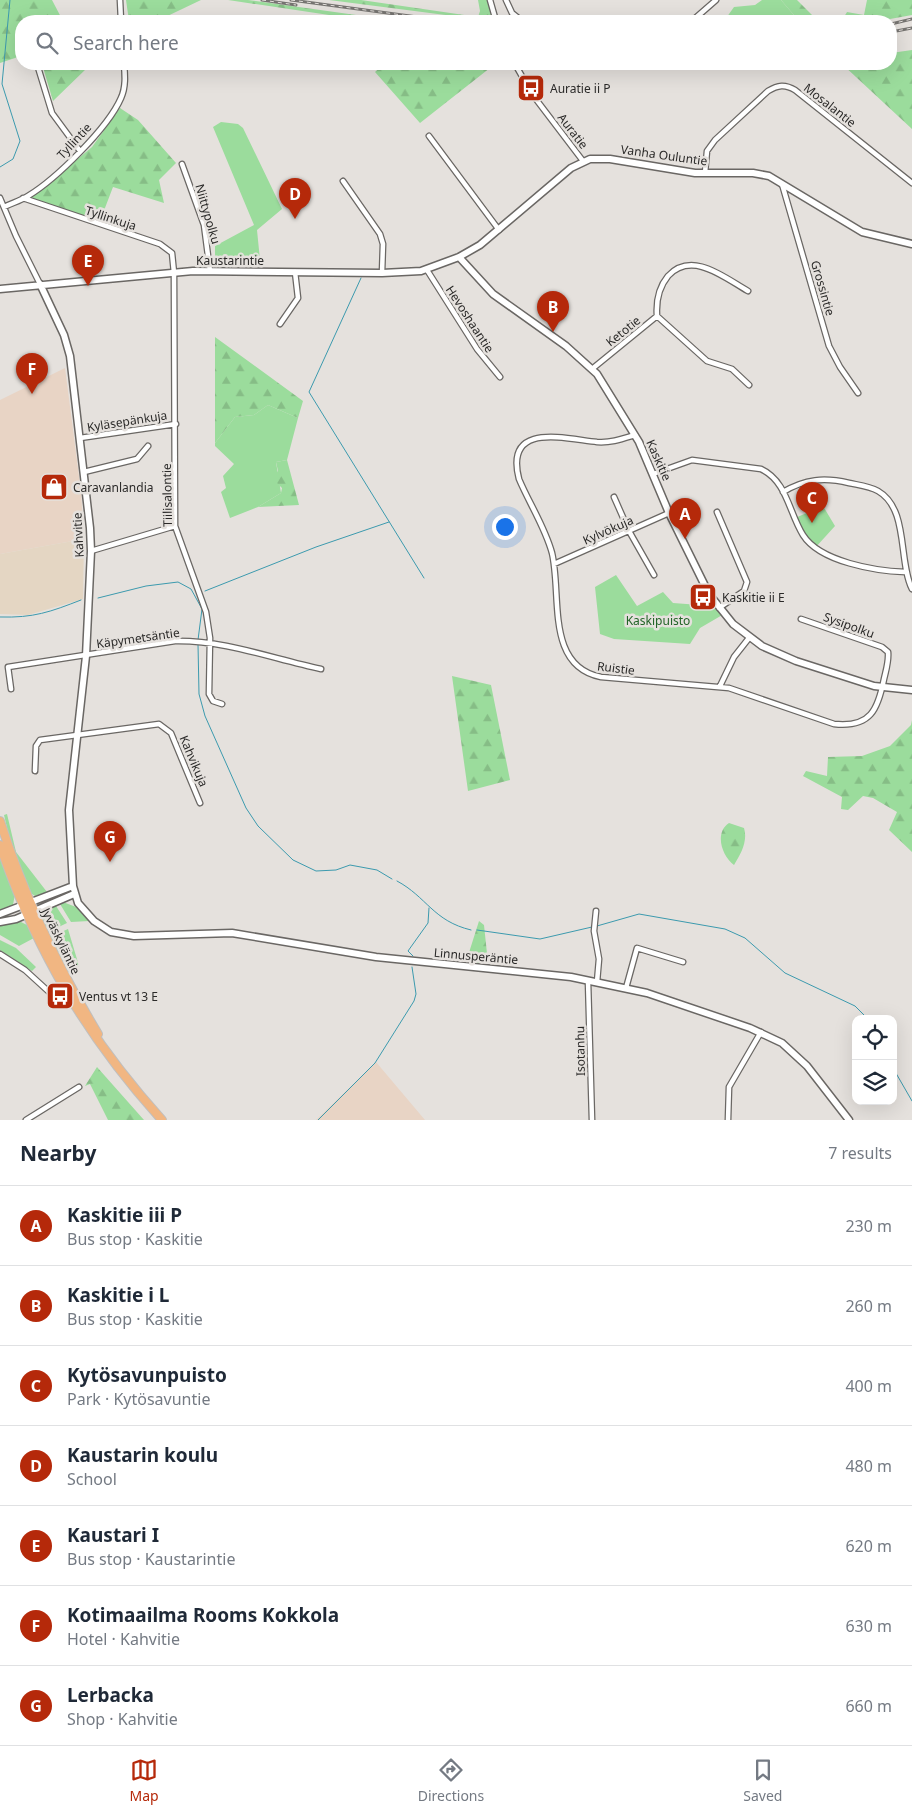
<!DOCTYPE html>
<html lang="en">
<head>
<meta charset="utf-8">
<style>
  :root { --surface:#fff; --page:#f2f2f3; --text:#1f2937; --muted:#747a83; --line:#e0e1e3; --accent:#b5290a }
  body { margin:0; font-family:"Noto Sans",sans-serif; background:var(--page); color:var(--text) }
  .controls { position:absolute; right:15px; bottom:15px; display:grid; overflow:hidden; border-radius:10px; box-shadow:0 5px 20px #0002 }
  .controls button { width:45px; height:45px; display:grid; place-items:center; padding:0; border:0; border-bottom:1px solid var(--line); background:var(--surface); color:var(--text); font:25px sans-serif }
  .you { position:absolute; left:504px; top:526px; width:18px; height:18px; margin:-12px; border:4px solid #fff; border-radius:50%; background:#1a73e8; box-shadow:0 0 0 8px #1a73e833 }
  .badge { display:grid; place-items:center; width:32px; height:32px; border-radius:50%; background:var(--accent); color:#fff; font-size:16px; font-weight:700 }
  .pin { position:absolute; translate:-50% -41px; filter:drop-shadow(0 1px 2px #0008) }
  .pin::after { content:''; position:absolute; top:26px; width:18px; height:15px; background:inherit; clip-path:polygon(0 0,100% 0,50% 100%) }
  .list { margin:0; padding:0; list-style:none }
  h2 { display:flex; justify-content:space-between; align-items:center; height:65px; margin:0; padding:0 20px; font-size:21px }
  h2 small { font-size:16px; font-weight:400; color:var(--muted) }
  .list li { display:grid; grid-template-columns:32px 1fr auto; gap:15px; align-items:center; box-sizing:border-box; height:80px; padding:0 20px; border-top:1px solid var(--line) }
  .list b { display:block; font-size:19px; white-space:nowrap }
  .list p { margin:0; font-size:16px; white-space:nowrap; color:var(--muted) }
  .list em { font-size:16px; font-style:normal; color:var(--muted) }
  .icon { flex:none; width:28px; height:28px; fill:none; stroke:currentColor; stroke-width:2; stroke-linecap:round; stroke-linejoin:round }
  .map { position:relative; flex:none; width:912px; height:1120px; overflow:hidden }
  .search { position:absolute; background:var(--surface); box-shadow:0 5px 20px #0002; left:15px; right:15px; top:15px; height:55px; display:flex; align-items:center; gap:12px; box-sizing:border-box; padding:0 18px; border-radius:20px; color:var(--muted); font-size:19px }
  .sheet { height:625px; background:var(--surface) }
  nav { display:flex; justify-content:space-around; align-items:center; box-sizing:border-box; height:70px; border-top:1px solid var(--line); background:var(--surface); font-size:14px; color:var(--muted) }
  nav a { display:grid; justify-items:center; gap:2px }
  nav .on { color:var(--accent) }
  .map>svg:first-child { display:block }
  .commercial { fill:#e8d4c5 }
  .industrial { fill:#e4d6c3 }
  .green { fill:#9bdc9c }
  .forest { fill:url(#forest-firs) }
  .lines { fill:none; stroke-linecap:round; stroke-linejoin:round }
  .stream { stroke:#3c9aae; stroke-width:1 }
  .street-casing { stroke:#6a6764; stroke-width:7 }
  .secondary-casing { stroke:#6a6764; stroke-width:9 }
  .highway-casing { stroke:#bfbfbf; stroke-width:10 }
  .street { stroke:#fff; stroke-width:4.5 }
  .secondary { stroke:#fff; stroke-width:6 }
  .highway { stroke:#f1b682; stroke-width:8 }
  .rail-casing { stroke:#767471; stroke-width:3 }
  .rail { stroke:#e5e1dd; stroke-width:1; stroke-dasharray:4; stroke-linecap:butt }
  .labels { text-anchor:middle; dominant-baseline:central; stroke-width:5; stroke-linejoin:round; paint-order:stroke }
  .poi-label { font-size:12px; fill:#2b2a29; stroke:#e5e1dd; text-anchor:start }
  .street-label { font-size:12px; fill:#2b2a29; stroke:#e5e1dd }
  .park-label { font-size:12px; fill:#226427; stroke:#e5e1dd }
</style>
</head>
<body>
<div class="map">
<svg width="912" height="1120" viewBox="0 0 912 1120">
  <defs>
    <pattern id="forest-firs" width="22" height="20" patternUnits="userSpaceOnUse" patternTransform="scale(1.25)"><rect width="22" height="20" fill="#9bdc9c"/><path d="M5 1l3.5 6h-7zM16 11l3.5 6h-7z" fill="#86bd86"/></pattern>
  </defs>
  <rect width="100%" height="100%" fill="#e5e1dd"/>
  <path class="commercial" d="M65,368L81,492L84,539L0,554V400Z
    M376,1062L425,1120H316Z"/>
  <path class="industrial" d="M84,539L83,599L28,615L0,614V554Z"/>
  <path class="green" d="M762,0H781L799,21H724L734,7L755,5Z
    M221,122L238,124L243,128L282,209L257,230L260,260L215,259V246L254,225L213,127Z
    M268,405L298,418L287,460L276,462L281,493L258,507L230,518L221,492L226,488L223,476L234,464L215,446V443L235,417L254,415Z
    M823,506L835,526L815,548L806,540L795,518Z
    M616,575L637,606L663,592L673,603L700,605L711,598L724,614L700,628L690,644L614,639L600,634L595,587Z
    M7,814L16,852L47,892L35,896L29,892L12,849L4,815Z
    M0,853L15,894L13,905L0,911Z
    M63,902L76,907L89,921L71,922L60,904Z
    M56,906L67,923L46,933L41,917L46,911Z
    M21,922L27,925L34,938L19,946L0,935V925Z
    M68,929L79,966L68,972L48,938Z
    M0,940L16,948L36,967L32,971L0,950Z"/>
  <path class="forest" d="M0,0H52L63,21H21V56L0,63Z
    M126,0H201L157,21H129Z
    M228,0H248L399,21H354L349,18Z
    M329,0H361L478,17L480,11L478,0H488L492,21Z
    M781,0H797L818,21H799Z
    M867,0H912V15L879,21H833L843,19L847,12L864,15Z
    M912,50V129L842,64H891V53Z
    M42,64H85L87,68L53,101Z
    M384,64H495L420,123L375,72Z
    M120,108L138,120L176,163L159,180L164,203L113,187L100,221L31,198L92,147Z
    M215,337L303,401L298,418L268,405L254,415L235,417L215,443Z
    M287,460L299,505L258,507L281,493L282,488L273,479L278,471L276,462Z
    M452,676L491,685L510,780L468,791Z
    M912,720V852L889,830L897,812L873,798L863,796L848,810L841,809L842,797L803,776L806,771L827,776L828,757L862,756L890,746L911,725Z
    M729,823L744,828C748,841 741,854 734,865C722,856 714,833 729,823Z
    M479,921L484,925L488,963L466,962Z
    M97,1067L144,1120H108L90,1084L85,1086Z"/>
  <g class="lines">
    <path class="stream" d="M0,167L13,159L20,141L2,84L10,0
      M361,278L309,392L424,578
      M205,591L316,547L389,522
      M98,598L146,586L178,582L191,589L202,609L198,640
      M0,617C34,618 50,612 81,600
      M198,644L199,694L205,716L246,808L258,826L293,860L316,871L336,870L350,865L377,870L392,879
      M397,881C427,897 433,921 471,930
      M597,926L639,914L725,929L745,938L785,973L855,1006L868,1019
      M477,930L540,939L592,927
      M413,956L408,951L428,923L429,908
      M893,1068L912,1101
      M318,1120L375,1063L414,1001L416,994L412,967"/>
    <g class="street-casing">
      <path id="street" d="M120,0L121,21
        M490,0L496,21
        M506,0L512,13L522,21
        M692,21L716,0
        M37,64L52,113L80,151
        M515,64L532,94L583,161
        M429,136L499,230
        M182,164L204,225L210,271
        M705,173L707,151L715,140L768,91C778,85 785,84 795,90L912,183
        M343,181L380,234L383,244L382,273
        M782,184L829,346L840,367L858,393
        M0,198L16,236L40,284
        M23,198L160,244L172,253L174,273L175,526L206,612L210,638L209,694L213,701L222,704
        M4,207C12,203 20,201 28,196C56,179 108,128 121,98C126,87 125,75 124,64
        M427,270L477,349L500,377
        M657,316L707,361L732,369L749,385
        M280,324L298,298L295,272
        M592,369L657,316C656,302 659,287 668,276C692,250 725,278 748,291
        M635,435C622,439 611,443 597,442C566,439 504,421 519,479C529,503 545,527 552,553C562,595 545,666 601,677L729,688L834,724C871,728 878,709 884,679C886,670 889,661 888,652L882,647L801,619
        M80,438L176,424
        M84,472L137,459L148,446
        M653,474L692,460L761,469C787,481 789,513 803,535C820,562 876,571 905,572
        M783,492C805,479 824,477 849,483C858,485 869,486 878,491C909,509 898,560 912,589
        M614,497L629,531L654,575
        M717,512L747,582L744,591L719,608
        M91,551L175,526
        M554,564L669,513
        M720,686L734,657L749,638
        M11,689L8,667L175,641C225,640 273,659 321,669
        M35,771L36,746L40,740L159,724L171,733L200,803
        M596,911L594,931L599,959L597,982
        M0,954L25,970L59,1001
        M588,981L592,1120
        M626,988L637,948L683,962
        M26,1120L79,1087
        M728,1120L729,1087L761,1032"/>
    </g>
    <g class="secondary-casing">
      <path id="secondary" d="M459,257L493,294L566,346L597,374L639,442L669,513L709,594L733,624L762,646L796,661L874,686L912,690
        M40,284L64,335L70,356L90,528L91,551L86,656L69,810L73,886L78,903L94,921L111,932L134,936L232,933L376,957L571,977L647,993L750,1028L782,1043L807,1066L849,1120
        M0,289L193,271L382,273L421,271L459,257L480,245L571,168L590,159H610L695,173H753L769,176L862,232L912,244
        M0,914L73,886
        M0,922L16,919L74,894"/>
    </g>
    <g class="highway-casing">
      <path id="highway" d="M0,821C24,896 57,966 98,1034
        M0,845C36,951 87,1037 162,1120"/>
    </g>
    <use href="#street" class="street"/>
    <use href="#secondary" class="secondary"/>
    <use href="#highway" class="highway"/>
    <g class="rail-casing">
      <path id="rail" d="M262,0L296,5
        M291,0L447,21
        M891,24L912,19
        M891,32L912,28"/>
    </g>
    <use href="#rail" class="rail"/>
  </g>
  <defs>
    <g id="bus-square" transform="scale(1.4375)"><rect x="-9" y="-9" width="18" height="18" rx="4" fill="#b5290a" stroke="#e5e1dd"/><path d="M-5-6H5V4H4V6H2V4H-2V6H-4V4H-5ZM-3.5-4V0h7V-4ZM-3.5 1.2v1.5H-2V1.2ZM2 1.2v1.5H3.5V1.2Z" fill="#fff"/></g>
    <g id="shop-square" transform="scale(1.4375)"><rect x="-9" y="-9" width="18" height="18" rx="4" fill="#b5290a" stroke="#e5e1dd"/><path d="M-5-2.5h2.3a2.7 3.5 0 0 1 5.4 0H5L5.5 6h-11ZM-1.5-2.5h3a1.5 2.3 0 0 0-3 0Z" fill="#fff"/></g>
  </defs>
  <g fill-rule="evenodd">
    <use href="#bus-square" x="531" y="88"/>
    <use href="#shop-square" x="54" y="487"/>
    <use href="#bus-square" x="703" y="597"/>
    <use href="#bus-square" x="60" y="996"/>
  </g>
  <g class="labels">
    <g class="poi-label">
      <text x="550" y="88">Auratie ii P</text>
      <text x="73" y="487">Caravanlandia</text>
      <text x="722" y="597">Kaskitie ii E</text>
      <text x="79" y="996">Ventus vt 13 E</text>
    </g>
    <g class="street-label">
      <text transform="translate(830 105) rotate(38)">Mosalantie</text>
      <text transform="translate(573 131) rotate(52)">Auratie</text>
      <text transform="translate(74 141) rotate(-47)">Tyllintie</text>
      <text transform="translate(664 155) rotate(8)">Vanha Ouluntie</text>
      <text transform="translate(208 214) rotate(74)">Niittypolku</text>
      <text transform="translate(111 218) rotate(18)">Tyllinkuja</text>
      <text x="230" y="260">Kaustarintie</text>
      <text transform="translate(823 288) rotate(74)">Grossintie</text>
      <text transform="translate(470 319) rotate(57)">Hevoshaantie</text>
      <text transform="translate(623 331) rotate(-39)">Ketotie</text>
      <text transform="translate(127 421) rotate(-9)">Kyläsepänkuja</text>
      <text transform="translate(659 460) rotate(66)">Kaskitie</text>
      <text transform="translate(167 495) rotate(-91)">Tiilisalontie</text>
      <text transform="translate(608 530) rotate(-24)">Kylvökuja</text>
      <text transform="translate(78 535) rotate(-93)">Kahvitie</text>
      <text transform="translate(849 625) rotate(20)">Sysipolku</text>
      <text transform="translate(138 638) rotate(-8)">Käpymetsäntie</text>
      <text transform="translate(616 668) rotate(7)">Ruistie</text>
      <text transform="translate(194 761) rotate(67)">Kahvikuja</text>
      <text transform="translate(61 941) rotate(64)">Jyväskyläntie</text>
      <text transform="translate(476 956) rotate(5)">Linnusperäntie</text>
      <text transform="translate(580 1051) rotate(-91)">Isotanhu</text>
    </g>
    <g class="park-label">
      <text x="658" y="620">Kaskipuisto</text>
    </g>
  </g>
</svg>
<div class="controls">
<button><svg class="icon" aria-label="locate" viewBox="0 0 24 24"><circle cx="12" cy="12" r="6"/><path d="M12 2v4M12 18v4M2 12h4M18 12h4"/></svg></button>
<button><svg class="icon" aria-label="layers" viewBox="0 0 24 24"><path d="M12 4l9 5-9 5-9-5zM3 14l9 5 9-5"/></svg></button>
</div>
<div class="you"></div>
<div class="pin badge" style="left:685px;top:539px">A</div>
<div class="pin badge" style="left:553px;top:332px">B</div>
<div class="pin badge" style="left:812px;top:523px">C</div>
<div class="pin badge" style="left:295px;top:219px">D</div>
<div class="pin badge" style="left:88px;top:286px">E</div>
<div class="pin badge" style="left:32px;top:394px">F</div>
<div class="pin badge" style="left:110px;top:862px">G</div>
<div class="search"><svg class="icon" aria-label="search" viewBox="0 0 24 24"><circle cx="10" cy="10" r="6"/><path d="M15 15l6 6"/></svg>Search here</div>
</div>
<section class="sheet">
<h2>Nearby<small>7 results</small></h2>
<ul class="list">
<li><span class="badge">A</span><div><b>Kaskitie iii P</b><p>Bus stop · Kaskitie</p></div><em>230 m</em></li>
<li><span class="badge">B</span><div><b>Kaskitie i L</b><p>Bus stop · Kaskitie</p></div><em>260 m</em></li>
<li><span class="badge">C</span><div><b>Kytösavunpuisto</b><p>Park · Kytösavuntie</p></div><em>400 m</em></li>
<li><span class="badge">D</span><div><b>Kaustarin koulu</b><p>School</p></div><em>480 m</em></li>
<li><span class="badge">E</span><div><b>Kaustari I</b><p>Bus stop · Kaustarintie</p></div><em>620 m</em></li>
<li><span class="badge">F</span><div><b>Kotimaailma Rooms Kokkola</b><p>Hotel · Kahvitie</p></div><em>630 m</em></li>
<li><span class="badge">G</span><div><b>Lerbacka</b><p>Shop · Kahvitie</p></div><em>660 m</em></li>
</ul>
</section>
<nav>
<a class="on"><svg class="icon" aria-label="map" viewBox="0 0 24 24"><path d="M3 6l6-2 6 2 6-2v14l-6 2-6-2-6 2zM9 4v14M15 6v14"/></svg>Map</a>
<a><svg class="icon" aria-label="directions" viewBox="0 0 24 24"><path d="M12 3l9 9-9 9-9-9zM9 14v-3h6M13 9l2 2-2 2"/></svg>Directions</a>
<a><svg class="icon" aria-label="saved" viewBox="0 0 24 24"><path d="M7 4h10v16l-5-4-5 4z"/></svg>Saved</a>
</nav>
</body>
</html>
